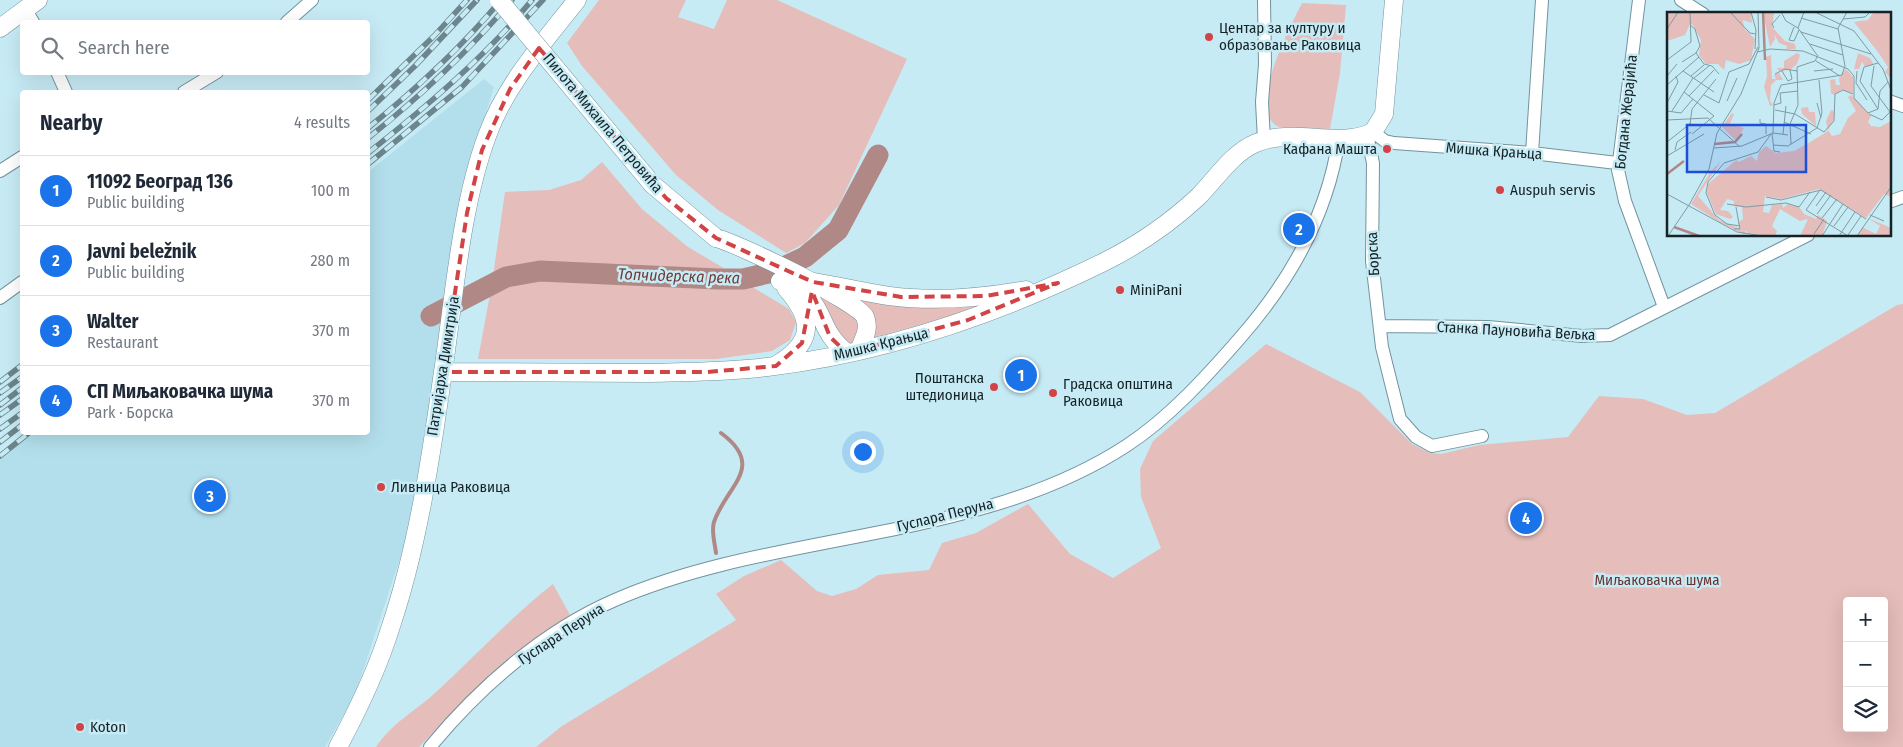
<!DOCTYPE html>
<html lang="en">
<head>
<meta charset="utf-8">
<style>
  :root { --surface:#fff; --page:#f6f6f7; --text:#1f2937; --muted:#747a83; --line:#e0e1e3; --accent:#1a73e8 }
  body { margin:0; font-family:"Fira Sans Condensed",sans-serif; background:var(--page); color:var(--text) }
  .controls { position:absolute; right:15px; bottom:15px; display:grid; overflow:hidden; border-radius:5px; box-shadow:0 5px 20px #0002 }
  .controls button { width:45px; height:45px; display:grid; place-items:center; padding:0; border:0; border-bottom:1px solid var(--line); background:var(--surface); color:var(--text); font:25px sans-serif }
  .you { position:absolute; left:862px; top:451px; width:18px; height:18px; margin:-12px; border:4px solid #fff; border-radius:50%; background:#1a73e8; box-shadow:0 0 0 8px #1a73e833 }
  .badge { display:grid; place-items:center; width:32px; height:32px; border-radius:50%; background:var(--accent); color:#fff; font-size:16px; font-weight:700 }
  .pin { position:absolute; translate:-50% -50%; border:2px solid #fff; box-shadow:0 1px 5px #0006 }
  .list { margin:0; padding:0; list-style:none }
  h2 { display:flex; justify-content:space-between; align-items:center; height:65px; margin:0; padding:0 20px; font-size:21px }
  h2 small { font-size:16px; font-weight:400; color:var(--muted) }
  .list li { display:grid; grid-template-columns:32px 1fr auto; gap:15px; align-items:center; box-sizing:border-box; height:70px; padding:0 20px; border-top:1px solid var(--line) }
  .list b { display:block; font-size:19px; white-space:nowrap }
  .list p { margin:0; font-size:16px; white-space:nowrap; color:var(--muted) }
  .list em { font-size:16px; font-style:normal; color:var(--muted) }
  .icon { flex:none; width:28px; height:28px; fill:none; stroke:currentColor; stroke-width:2; stroke-linecap:round; stroke-linejoin:round }
  .map { position:relative; flex:none; width:1903px; height:747px; overflow:hidden }
  .search { position:absolute; background:var(--surface); box-shadow:0 5px 20px #0002; left:20px; top:20px; width:350px; height:55px; display:flex; align-items:center; gap:12px; box-sizing:border-box; padding:0 18px; border-radius:5px; color:var(--muted); font-size:19px }
  .panel { position:absolute; background:var(--surface); box-shadow:0 5px 20px #0002; left:20px; top:90px; width:350px; height:345px; border-radius:5px }
  .map>svg:first-child { display:block }
  .built { fill:#b3dfec }
  .green { fill:#e5bdba; fill-rule:evenodd }
  .lines { fill:none; stroke-linecap:round; stroke-linejoin:round }
  .stream { stroke:#b08986; stroke-width:4 }
  .river { stroke:#b08986; stroke-width:21 }
  .street-casing { stroke:#72939d; stroke-width:14 }
  .secondary-casing { stroke:#72939d; stroke-width:19 }
  .street { stroke:#fff; stroke-width:12 }
  .secondary { stroke:#fff; stroke-width:18 }
  .rail-casing { stroke:#6d858c; stroke-width:5.5 }
  .rail { stroke:#c7ebf5; stroke-width:4; stroke-dasharray:11; stroke-linecap:butt }
  .secondary-bridge-casing { stroke:#72939d; stroke-width:19; stroke-linecap:butt }
  .secondary-bridge { stroke:#fff; stroke-width:18 }
  .marked { fill:none; stroke:#d24346; stroke-width:4; stroke-dasharray:10 6; stroke-linejoin:round }
  .poi-dot { fill:#d24346; stroke:#c7ebf5; stroke-width:2 }
  .labels { text-anchor:middle; dominant-baseline:central; stroke-width:5; stroke-linejoin:round; paint-order:stroke }
  .poi-label { font-size:15px; fill:#152226; stroke:#c7ebf5; text-anchor:start }
  .street-label { font-size:15px; fill:#152226; stroke:#c7ebf5 }
  .park-label { font-size:15px; fill:#6a3331; stroke:#c7ebf5 }
  .water-label { font-size:16px; font-style:italic; fill:#713a37; stroke:#c7ebf5 }
  .inset-river { fill:none; stroke:#b08986; stroke-width:2.5 }
  .inset-road { fill:none; stroke:#809ba2; stroke-width:1 }
  .view { fill:#1d4ed8; fill-opacity:0.15; stroke:#1d4ed8; stroke-width:2.5 }
  .inset-edge { fill:none; stroke:#152226; stroke-width:2.5 }
</style>
</head>
<body>
<div class="map">
<svg width="1903" height="747" viewBox="0 0 1903 747">
  <rect width="100%" height="100%" fill="#c7ebf5"/>
  <path class="built" d="M484,79L494,87L466,177L409,531L355,695L325,747H0V458L31,433L368,432V172Z"/>
  <path class="green" d="M599,0H686L678,17L714,29L727,0H777L907,59L839,205L805,243L786,253L718,210L676,175L582,66L567,43Z
    M1302,3L1346,5L1340,73L1330,129L1279,127C1245,111 1291,25 1302,3Z
    M602,162L642,209L688,247L737,276L556,268L522,270L493,276L505,192L549,190L581,180Z
    M541,275L746,283L789,309L796,322L790,340L772,351L716,359H478L491,289L507,282Z
    M814,289L862,321L861,337L851,345L843,342Z
    M858,299L981,304L972,310L873,338L863,303Z
    M1903,304V747H536L562,726L736,620L716,594L744,576L781,560L817,591L832,596L856,589L878,575L929,570L942,543L976,533L1028,504L1070,554L1113,578L1161,548L1141,497L1140,469L1153,441L1266,344L1360,392L1412,444L1430,453L1441,454L1479,445L1568,437L1599,396L1643,399L1687,415L1715,413L1897,305ZM1847,601H1884V728H1847Z
    M553,584L570,615L489,675L419,747H376C393,722 413,713 435,693C474,657 511,617 553,584Z"/>
  <g class="lines">
    <path class="stream" d="M716,553C715,544 711,531 714,522C726,486 767,467 721,433"/>
    <path class="river" d="M431,316L506,277L540,271L718,279H743L773,272L805,257L838,230L878,155"/>
    <g class="street-casing">
      <path id="street" d="M1639,0L1618,170L1625,201L1664,307
        M1681,0L1703,14
        M25,9L33,22
        M287,22L312,0
        M57,72L66,92
        M184,92L217,72
        M1889,101L1903,106
        M1373,132L1385,141L1394,143L1532,153L1617,163
        M1367,135L1373,163L1372,261L1382,347L1400,419L1416,437L1432,446L1482,436
        M1264,140L1262,102L1265,64L1264,0
        M1532,153L1542,0
        M0,171L22,157
        M1889,202L1903,197
        M0,298L22,282
        M1380,326L1488,327L1582,336L1610,335L1808,235
        M430,747C479,688 543,631 615,600C776,530 977,543 1126,446C1169,418 1206,377 1240,338C1290,281 1328,214 1339,138"/>
    </g>
    <g class="secondary-casing">
      <path id="secondary" d="M0,28L38,0
        M716,238C737,243 857,301 865,317C870,328 864,339 859,350
        M780,281C831,299 812,326 847,353
        M813,282C838,286 863,292 889,296C934,302 981,298 1026,290
        M778,364C815,341 813,319 786,288
        M443,372C511,372 579,373 648,373C687,372 728,372 767,367C884,353 998,314 1104,262C1138,245 1170,223 1198,197C1216,179 1232,153 1256,143C1294,127 1337,149 1373,132L1384,114L1394,0
        M338,747C359,708 378,668 391,626C418,545 431,457 443,372C454,298 461,206 487,136C505,85 544,42 577,0"/>
    </g>
    <use href="#street" class="street"/>
    <use href="#secondary" class="secondary"/>
    <g class="rail-casing">
      <path id="rail" d="M368,100L434,36L467,0
        M368,111L415,66L477,0
        M368,128C416,89 461,48 501,0
        M368,138C421,96 468,52 512,0
        M368,153C426,107 484,58 532,0
        M368,164L462,87L543,0
        M0,382L22,365
        M0,393L22,377
        M0,405L22,388
        M0,415L22,399
        M0,429L22,413
        M0,442L22,425
        M0,456L30,432"/>
    </g>
    <use href="#rail" class="rail"/>
    <g class="secondary-bridge-casing">
      <path id="secondary-bridge" d="M499,0L652,184L716,238"/>
    </g>
    <use href="#secondary-bridge" class="secondary-bridge"/>
  </g>
  <path class="marked" d="M539,48L666,198L716,238L788,271L813,282L901,297L986,296L1058,283L968,320L847,353L830,337L812,291L802,343L776,366L707,372H443L467,213L482,150L510,89Z"/>
  <g class="poi-dot">
    <circle cx="1209" cy="37" r="5"/>
    <circle cx="1387" cy="149" r="5"/>
    <circle cx="1500" cy="190" r="5"/>
    <circle cx="1120" cy="290" r="5"/>
    <circle cx="994" cy="387" r="5"/>
    <circle cx="1053" cy="393" r="5"/>
    <circle cx="381" cy="487" r="5"/>
    <circle cx="80" cy="727" r="5"/>
  </g>
  <g class="labels">
    <g class="poi-label">
      <text x="1219" y="28">Центар за културу и<tspan x="1219" dy="17">образовање Раковица</tspan></text>
      <text x="1377" y="149" text-anchor="end">Кафана Машта</text>
      <text x="1510" y="190">Auspuh servis</text>
      <text x="1130" y="290">MiniPani</text>
      <text x="984" y="378" text-anchor="end">Поштанска<tspan x="984" dy="17">штедионица</tspan></text>
      <text x="1063" y="384">Градска општина<tspan x="1063" dy="17">Раковица</tspan></text>
      <text x="391" y="487">Ливница Раковица</text>
      <text x="90" y="727">Koton</text>
    </g>
    <g class="street-label">
      <text transform="translate(1626 112) rotate(-84)">Богдана Жерајића</text>
      <text transform="translate(603 123) rotate(50)">Пилота Михаила Петровића</text>
      <text transform="translate(1494 151) rotate(4)">Мишка Крањца</text>
      <text transform="translate(1373 254) rotate(-93)">Борска</text>
      <text transform="translate(1516 331) rotate(3)">Станка Пауновића Вељка</text>
      <text transform="translate(881 344) rotate(-14)">Мишка Крањца</text>
      <text transform="translate(443 366) rotate(-81)">Патријарха Димитрија</text>
      <text transform="translate(945 515) rotate(-14)">Гуслара Перуна</text>
      <text transform="translate(561 634) rotate(-33)">Гуслара Перуна</text>
    </g>
    <g class="park-label">
      <text x="1657" y="580">Миљаковачка шума</text>
    </g>
    <g class="water-label">
      <text transform="translate(679 276) rotate(2)">Топчидерска река</text>
    </g>
  </g>
  <g transform="translate(1667 12)">
    <rect width="224" height="224" fill="#c7ebf5"/>
    <path d="M0,0H74L75,4L74,0H84L85,11L76,8L77,16L88,27L84,48L72,52L59,48L57,58L51,52H39L32,43L34,28L26,13L23,12L18,23L0,29ZM96,0H107L105,15L118,29L128,32L129,37H119L120,34L112,31L107,22L108,27L103,35ZM207,0H224V67L218,60L221,55L211,40L187,10L201,8ZM130,41L133,43L130,52L123,58L112,59L110,56H117V49ZM191,41L203,46L207,53L198,54L195,50L192,57H187ZM104,43L105,67H109L107,63L112,61L116,68H109L104,73L103,89L106,93L103,94L97,75L100,64L99,45ZM179,57L186,65V81L174,78L167,83L164,81L163,68L168,67L169,73H173L172,66ZM184,83L204,104L201,110L204,114L213,115L224,109V185L217,182L199,206L152,177L114,187L98,184L96,200L102,201L105,193L115,192L116,196L121,192L132,195L137,202L149,207L151,203L160,209L155,224H133L141,207L133,209L113,197L105,214L110,219L108,224L82,222L78,218L79,222H76L51,209L24,192L44,159L54,149L31,184L52,208L74,217L71,211L76,207L75,195L67,194V189L60,187L53,198L61,199L66,205L63,207L49,202L40,181L41,172L69,148L72,150L84,144L90,149L92,140L99,134L109,141L127,139L145,129L161,119L159,109L164,98L167,99V107L161,118L165,124L173,122L181,106L189,99L181,85ZM141,95L142,100H148L149,114L135,102L134,96ZM65,101L67,102L62,114L66,112L77,116L69,129L55,115ZM201,206L224,216V224H191L195,215L209,222L213,214Z" fill="#e5bdba"/>
    <path class="inset-river" d="M96,0L98,48M47,132L68,130L75,122M0,162L17,149M7,215L32,224"/>
    <path class="inset-road" d="M63,0L83,21L89,22M84,0L89,18L88,37M114,0L119,9L131,16M148,0L187,19L216,57L224,78M134,6L171,17M176,7L198,5L203,0M127,15L122,28L127,29L132,18M107,16L105,12L113,3M131,16L150,43M131,16L137,0M0,17L11,0M134,20L204,42M143,32L176,43M90,40L103,37L136,39L181,57L187,64V86L201,101L211,97L213,79L221,70M29,41L37,52L45,54L52,62M0,48L24,30L23,0M149,49L173,64M15,50L29,41L33,34L28,17L23,13M16,59L47,80M115,59L121,69L125,67L123,58M147,59L166,57M190,59L189,71L200,88M108,62L118,57L130,59M0,64L10,52M24,64L37,53M27,66L42,54M0,73L32,45M17,80L47,104L25,122M37,83L52,91L62,60L82,52L91,35M22,84L47,58M60,89L70,66M0,91L11,70L9,64M150,91L154,106M107,93L114,91L113,81L131,79M211,97L193,69L197,55L211,51M108,98L128,102L157,120L167,109L168,82L176,78L186,82M0,99L14,101L26,87M5,99L26,66M202,102L215,108L223,100L204,74L207,54M93,107V111L99,112V122M0,108L41,106L73,135M117,110L144,122M23,112L25,97L49,67M105,121L107,139L113,140M106,121L121,123M116,122L119,94M0,130L24,111M124,132L123,112L131,93L130,55L148,49L151,43M106,133L121,134L150,116L155,101L152,68M47,136L75,134L106,121L107,91L114,73L175,63L178,54L171,16L180,0M8,138L10,130L24,120M0,144L37,122M153,178L139,198L181,224M0,182L70,220L96,224M99,185L114,188L154,178L199,207M60,192L79,195L119,191L132,195L143,180M22,193L42,157L50,121L74,82L92,36L91,0M149,194L159,180M150,202L164,183M203,203L217,209M155,206L170,187M73,214L60,212L48,203L39,181L41,170L57,151L91,140L104,122M167,214L181,195M67,217H73L69,195M147,222L157,207M181,223L194,204M1,224L22,193M155,224L176,192M172,224L188,200M190,224L224,175"/>
    <path class="view" d="M20,113H139V160H20Z"/>
    <rect width="224" height="224" class="inset-edge"/>
  </g>
</svg>
<div class="controls">
<button>+</button>
<button>−</button>
<button><svg class="icon" aria-label="layers" viewBox="0 0 24 24"><path d="M12 4l9 5-9 5-9-5zM3 14l9 5 9-5"/></svg></button>
</div>
<div class="you"></div>
<div class="pin badge" style="left:1021px;top:375px">1</div>
<div class="pin badge" style="left:1299px;top:229px">2</div>
<div class="pin badge" style="left:210px;top:496px">3</div>
<div class="pin badge" style="left:1526px;top:518px">4</div>
<div class="search"><svg class="icon" aria-label="search" viewBox="0 0 24 24"><circle cx="10" cy="10" r="6"/><path d="M15 15l6 6"/></svg>Search here</div>
<section class="panel">
<h2>Nearby<small>4 results</small></h2>
<ul class="list">
<li><span class="badge">1</span><div><b>11092 Београд 136</b><p>Public building</p></div><em>100 m</em></li>
<li><span class="badge">2</span><div><b>Javni beležnik</b><p>Public building</p></div><em>280 m</em></li>
<li><span class="badge">3</span><div><b>Walter</b><p>Restaurant</p></div><em>370 m</em></li>
<li><span class="badge">4</span><div><b>СП Миљаковачка шума</b><p>Park · Борска</p></div><em>370 m</em></li>
</ul>
</section>
</div>
</body>
</html>
